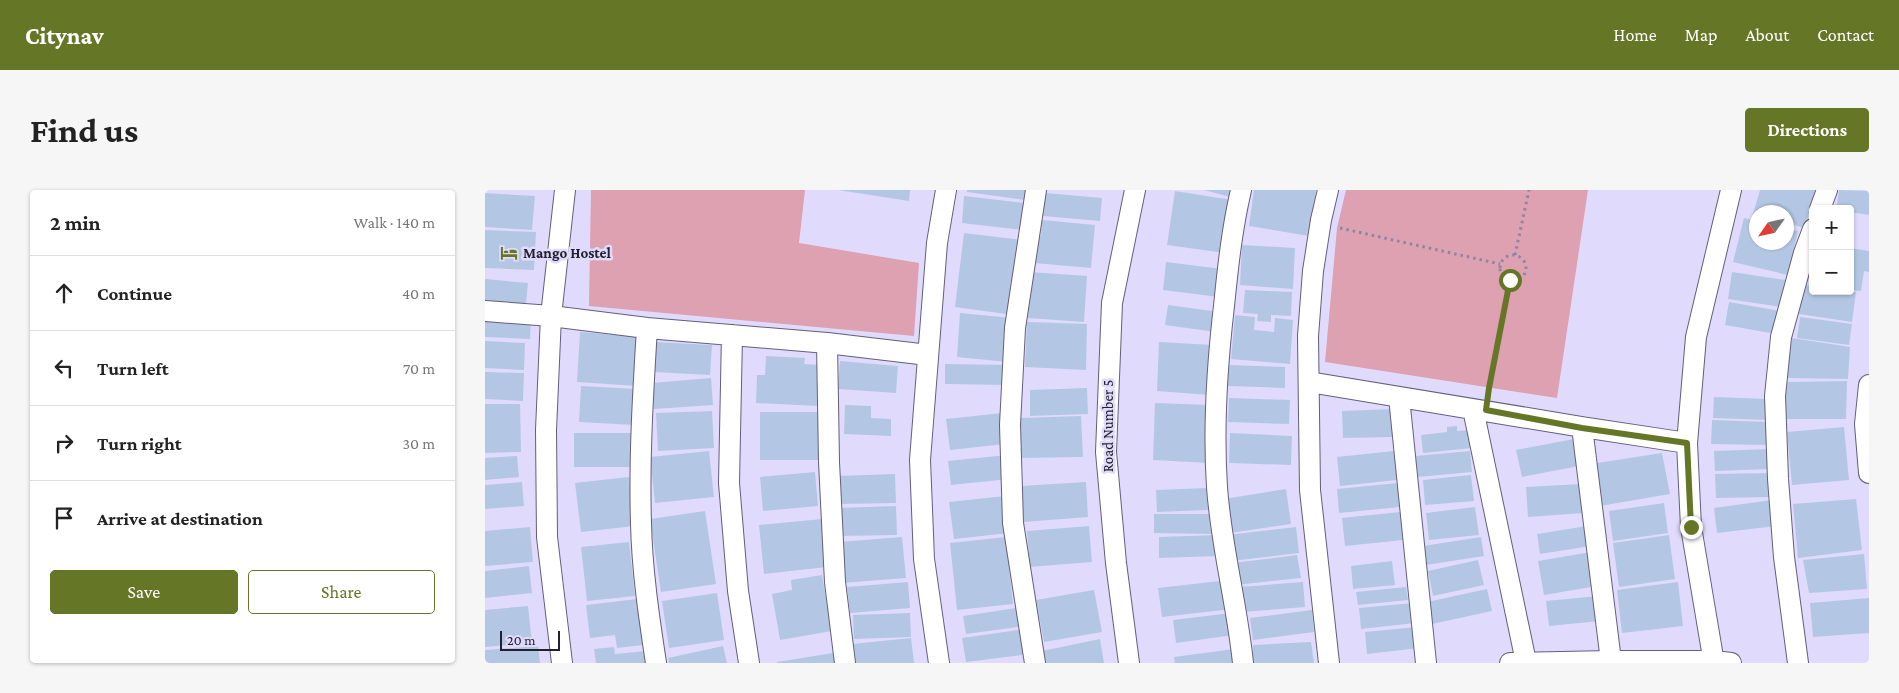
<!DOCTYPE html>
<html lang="en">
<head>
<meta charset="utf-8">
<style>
  :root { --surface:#fff; --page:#f6f6f6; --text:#222; --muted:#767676; --line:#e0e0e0; --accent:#657726 }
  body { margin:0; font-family:"Crimson Pro",serif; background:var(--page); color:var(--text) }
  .controls { position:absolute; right:15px; top:15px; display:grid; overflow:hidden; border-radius:5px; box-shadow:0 1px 4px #0004 }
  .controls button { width:45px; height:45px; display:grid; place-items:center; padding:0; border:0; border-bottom:1px solid var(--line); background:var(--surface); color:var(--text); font:25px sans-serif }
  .compass { position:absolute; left:1264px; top:15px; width:45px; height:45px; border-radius:50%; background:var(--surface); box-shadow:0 1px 4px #0004; rotate:236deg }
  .scale { position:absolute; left:15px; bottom:12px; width:60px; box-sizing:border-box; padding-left:5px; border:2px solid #23212d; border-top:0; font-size:14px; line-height:18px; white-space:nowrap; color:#23212d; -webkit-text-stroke:4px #e0dbfd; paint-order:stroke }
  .stop { position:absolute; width:15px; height:15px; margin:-11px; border:4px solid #657726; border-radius:50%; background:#fff }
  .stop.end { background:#657726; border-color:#fff; box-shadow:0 1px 5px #0008 }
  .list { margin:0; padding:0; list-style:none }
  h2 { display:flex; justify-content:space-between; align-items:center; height:65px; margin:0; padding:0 20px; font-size:21px }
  h2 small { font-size:16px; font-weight:400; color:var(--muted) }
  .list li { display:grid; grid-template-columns:32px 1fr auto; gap:15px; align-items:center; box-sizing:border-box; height:75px; padding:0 20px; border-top:1px solid var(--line) }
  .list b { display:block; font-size:19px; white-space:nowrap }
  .list em { font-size:16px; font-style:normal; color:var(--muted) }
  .actions { display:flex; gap:10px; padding:15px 20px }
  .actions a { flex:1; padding:11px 0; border:1px solid var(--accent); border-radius:5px; text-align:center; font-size:18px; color:var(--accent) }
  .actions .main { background:var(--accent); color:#fff }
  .icon { flex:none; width:28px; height:28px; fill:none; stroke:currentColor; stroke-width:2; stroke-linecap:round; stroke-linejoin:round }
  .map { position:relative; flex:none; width:1384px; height:473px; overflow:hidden; border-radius:5px }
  header { display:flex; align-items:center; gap:30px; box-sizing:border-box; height:70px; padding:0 25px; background:var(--accent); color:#fff }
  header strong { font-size:24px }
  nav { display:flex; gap:28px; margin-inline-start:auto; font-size:18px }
  .intro { display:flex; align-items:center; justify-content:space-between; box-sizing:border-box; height:120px; padding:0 30px }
  h1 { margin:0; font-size:35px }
  .button { padding:12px 22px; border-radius:5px; background:var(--accent); color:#fff; font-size:18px; font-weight:700 }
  main { display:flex; gap:30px; padding:0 30px }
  aside { flex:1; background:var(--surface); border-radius:5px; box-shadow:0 1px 4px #0004 }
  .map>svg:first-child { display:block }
  .green { fill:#dda1b1 }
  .building { fill:#b3c7e4 }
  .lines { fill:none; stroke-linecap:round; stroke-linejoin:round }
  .minor-casing { stroke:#635e7b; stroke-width:22 }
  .path { stroke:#8b879f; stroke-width:3; stroke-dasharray:2.5 4; stroke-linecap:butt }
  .minor { stroke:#fff; stroke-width:20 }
  .route { stroke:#657726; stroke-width:6 }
  .labels { text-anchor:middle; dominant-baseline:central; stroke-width:5; stroke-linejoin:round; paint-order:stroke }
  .poi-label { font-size:15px; font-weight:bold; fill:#23212d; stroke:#e0dbfd; text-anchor:start }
  .street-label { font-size:15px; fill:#23212d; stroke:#e0dbfd }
</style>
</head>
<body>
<header>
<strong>Citynav</strong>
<nav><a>Home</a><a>Map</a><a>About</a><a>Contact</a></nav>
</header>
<div class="intro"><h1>Find us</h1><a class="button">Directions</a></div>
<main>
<aside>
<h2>2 min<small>Walk · 140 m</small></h2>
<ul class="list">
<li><svg class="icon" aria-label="ahead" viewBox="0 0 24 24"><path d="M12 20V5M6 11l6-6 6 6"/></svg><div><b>Continue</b></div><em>40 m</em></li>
<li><svg class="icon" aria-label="left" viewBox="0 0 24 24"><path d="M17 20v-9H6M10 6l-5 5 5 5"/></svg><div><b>Turn left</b></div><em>70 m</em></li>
<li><svg class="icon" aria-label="right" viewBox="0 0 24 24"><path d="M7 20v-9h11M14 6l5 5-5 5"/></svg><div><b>Turn right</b></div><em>30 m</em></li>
<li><svg class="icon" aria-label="arrive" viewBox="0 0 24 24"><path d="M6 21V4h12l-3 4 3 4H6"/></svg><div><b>Arrive at destination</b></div></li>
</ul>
<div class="actions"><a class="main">Save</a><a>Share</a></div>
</aside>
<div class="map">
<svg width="1384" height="473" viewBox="0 0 1384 473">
  <rect width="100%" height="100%" fill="#e0dbfd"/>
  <path class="green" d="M106,0H320L314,53L434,73L429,146L104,116Z
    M861,0H1103L1072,208L840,172L852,38Z"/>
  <path class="building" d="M353,0H425L424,11Z
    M482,0H541L540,10L482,2Z
    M719,0H747L745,7Z
    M769,0H831L824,46L764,36Z
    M1275,0H1330L1320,38L1302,33V22L1268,24Z
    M1354,0L1384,1V25L1365,22V19H1351Z
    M690,1L747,10L740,63L682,55Z
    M0,3L50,6L47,40L0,37Z
    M560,3L617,8L615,31L558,26Z
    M479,6L540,13L538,40L477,33Z
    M1259,28L1272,31V52H1302V39L1313,41L1303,85L1248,72Z
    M557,30L610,35L606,78L549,73L552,46H556Z
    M0,40L51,42L49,80L0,78Z
    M479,43L538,50L529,125L470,117Z
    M757,55L810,58L808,99L755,95Z
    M1365,58L1384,61V82L1379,81L1376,101L1365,100V79L1374,80L1365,79Z
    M681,72L737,79L734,107L678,100Z
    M545,82L602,86L599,132L543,128Z
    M1247,82L1300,90L1296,117L1243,109Z
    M0,89L43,93L40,122L0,118Z
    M1318,95L1328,96V101L1371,102L1367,132L1314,124Z
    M760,100L807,102L806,126L786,125V132L772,131L773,124L758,123Z
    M1244,112L1295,121L1291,144L1240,135Z
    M683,115L734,122L731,142L680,135Z
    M475,123L527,128L523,172L472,167Z
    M0,124L46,126L45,149L0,147Z
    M750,125L770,127L769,140L789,142L790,128L808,130L805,174L746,169Z
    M1315,127L1367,134L1364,155L1312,148Z
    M542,132L602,134L601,180L540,177Z
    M95,142L155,147L152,196L92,192Z
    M1307,148L1365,157L1363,189L1302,188Z
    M0,151L40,153L39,180L0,178Z
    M170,152L227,155L225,185L169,182Z
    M674,152L728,155L725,205L672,201Z
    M281,166L320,168L319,174L336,175L334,216L271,213L272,185H280Z
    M355,171L413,176L411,203L353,199Z
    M460,174L523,175L522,195L460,194Z
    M743,175L800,177V198L742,196Z
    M0,182L39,183L38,211L0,209Z
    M226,188L228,215L169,219L167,193Z
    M1362,191L1361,229H1298V192Z
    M96,196L151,199L149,235L94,232Z
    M602,198L603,224L545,226V200Z
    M1229,207L1283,209L1282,230L1228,228Z
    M744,208L805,210L804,234L743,232Z
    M670,213L726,215L724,273L668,270Z
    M0,214H35L36,262L0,263Z
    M360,215L386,216V228L406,229V246L359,244Z
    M908,219L909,247L858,248L857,221Z
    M227,221L229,258L173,261L171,223Z
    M275,222H338V270H275Z
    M517,223L520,254L465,260L461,229Z
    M596,226L598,267L536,268L535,228Z
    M1227,230L1284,232V255L1226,254Z
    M972,236V241L986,240L987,258L938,263L936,245L962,242V237Z
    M1359,237L1364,290L1307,295L1302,242Z
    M89,243H150L151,277H89Z
    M745,243L807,246L806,275L744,273Z
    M1089,249L1094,276L1037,287L1031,260Z
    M1285,259L1286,279L1230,281L1229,261Z
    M224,261L229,307L170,313L165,267Z
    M909,261L912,290L855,296L852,267Z
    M985,261L987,282L933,287L931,266Z
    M1177,263L1185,304L1115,316L1112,273Z
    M522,265L524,289L466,295L463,271Z
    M32,266L34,287L0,290V268Z
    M330,282L333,316L278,321L275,287Z
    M1286,283L1287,307L1231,308L1230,284Z
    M410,284L411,313L354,314L353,286Z
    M986,285L989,311L940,315L938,290Z
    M144,287L150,336L96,342L90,293Z
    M37,292L39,316L0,319V295Z
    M601,292L603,327L539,332L536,296Z
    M913,293L915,317L854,323L852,299Z
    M1096,294L1098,323L1043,327L1041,297Z
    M722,298L723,320L672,322L671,300Z
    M801,299L806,334L745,343L739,309Z
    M520,306L524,343L469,349L464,312Z
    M1371,309L1377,360L1313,368L1308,314Z
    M1287,310L1291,336L1232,343L1229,318Z
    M1179,313L1183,343L1128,351L1124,321Z
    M411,316L412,345L354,346L353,318Z
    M990,317L994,345L944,350L941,323Z
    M220,321L231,394L176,402L165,329Z
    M915,322L918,350L860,356L857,328Z
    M669,324H728V344L669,343Z
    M337,329L342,377L279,384L274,335Z
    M604,336L607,372L545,377L542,341Z
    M1102,336L1106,356L1055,364L1052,344Z
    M45,337L48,372L0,376V341Z
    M811,337L814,363L746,371L743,345Z
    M732,345L733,366L674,368V347Z
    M1184,345L1190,389L1134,397L1128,353Z
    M417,347L421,388L357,393L354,352Z
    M521,347L528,414L472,420L465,353Z
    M996,347L999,366L941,375L938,356Z
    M144,352L150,406L102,411L96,357Z
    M1106,362L1112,396L1059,405L1053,371Z
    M1379,364L1382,399L1324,403L1318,370Z
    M812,365L816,388L751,395L748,373Z
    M993,370L999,395L948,406L943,381Z
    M907,371L910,395L868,399L866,376Z
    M44,376L47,403L0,408V381Z
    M337,385L347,441L295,450L287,404L307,400L306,390Z
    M744,390L747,419L677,427L673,398Z
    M423,392L425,418L365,423L362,397Z
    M818,392L820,417L758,422L755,397Z
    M1193,392L1198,436L1137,443L1132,400Z
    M921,397L923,410L873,415L871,402Z
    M1002,399L1007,421L947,434L942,412Z
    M609,400L617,442L559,452L551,410Z
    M232,403L239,450L184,458L177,411Z
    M1113,406L1115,431L1064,436L1061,411Z
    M1384,408V443L1328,447L1325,413Z
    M152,409L158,455L132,458L130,445L105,448L101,415Z
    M928,413L930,433L876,439L874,418Z
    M43,416L47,453L0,457V420Z
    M538,417L541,436L481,444L478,426Z
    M827,420L829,442L768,450L765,428Z
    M425,423L426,447L369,449L368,425Z
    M746,423L749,445L691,453L688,430Z
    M932,437L934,458L882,464L880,442Z
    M540,439L544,464L481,472L477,448Z
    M426,448L429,473H369L367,454Z
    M615,449L619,473H559L557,461Z
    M826,452L829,473H768V455Z
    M53,456L55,473H0V460Z
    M238,456L242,473H184L183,468Z
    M129,457L130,464L161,461L162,473H111L109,459Z
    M749,459L751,473H690L689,467Z
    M354,462L356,473H292V472Z"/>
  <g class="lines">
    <g class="minor-casing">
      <path id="minor" d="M756,0C747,39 743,76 739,116C732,176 728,237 732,297C736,356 752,414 758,473
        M843,0L836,30L828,81L823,146L825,300L844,473
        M1335,19L1342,0
        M0,121L66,126L162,138L342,153L443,165
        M162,138C158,203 154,268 156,333C157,380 164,427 171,473
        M247,145L244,293L253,401L264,473
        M342,153L344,272L350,392L360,473
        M824,192L1097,237L1202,253
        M1384,195L1380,234L1384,283
        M914,207L941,473
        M988,219L1041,472
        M1097,237L1126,471
        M77,473L62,347L61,240L66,126L80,0
        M454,473L439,369L435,270L452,53L461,0
        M550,473L528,333L525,235L530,138L551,0
        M644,473L631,373L621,262L627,113L650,0
        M1025,473L1126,471H1229L1246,473
        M1229,473L1206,337L1202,253L1211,147L1246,0
        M1313,473L1299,367L1293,289L1290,206L1296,147L1319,63L1328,39"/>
    </g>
    <path class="path" d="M855,38L1015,74
      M1015 78a13 13 0 1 1 26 0a13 13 0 1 1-26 0Z
      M1030,65L1044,0
      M1003,203L1025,91"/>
    <use href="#minor" class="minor"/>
  </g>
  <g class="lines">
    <path class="route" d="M1025,90L1004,198L1001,220L1097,238L1202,253L1206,337"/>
  </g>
  <defs>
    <g id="hotel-bare" transform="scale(1.35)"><path d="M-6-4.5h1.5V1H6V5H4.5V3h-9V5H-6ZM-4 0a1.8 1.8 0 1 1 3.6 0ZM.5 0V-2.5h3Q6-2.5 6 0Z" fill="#657726" stroke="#e0dbfd" stroke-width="2.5" paint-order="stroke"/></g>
  </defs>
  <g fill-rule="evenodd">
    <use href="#hotel-bare" x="24" y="63"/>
  </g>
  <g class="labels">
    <g class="poi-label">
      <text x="38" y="63">Mango Hostel</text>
    </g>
    <g class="street-label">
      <text transform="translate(623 236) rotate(-90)">Road Number 5</text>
    </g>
  </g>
</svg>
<div class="controls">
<button>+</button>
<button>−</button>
</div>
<svg class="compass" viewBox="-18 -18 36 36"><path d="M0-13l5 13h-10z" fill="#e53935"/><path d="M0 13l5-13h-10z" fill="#767676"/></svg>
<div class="scale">20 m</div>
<div class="stop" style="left:1025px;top:90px"></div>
<div class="stop end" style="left:1206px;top:337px"></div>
</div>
</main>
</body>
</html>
